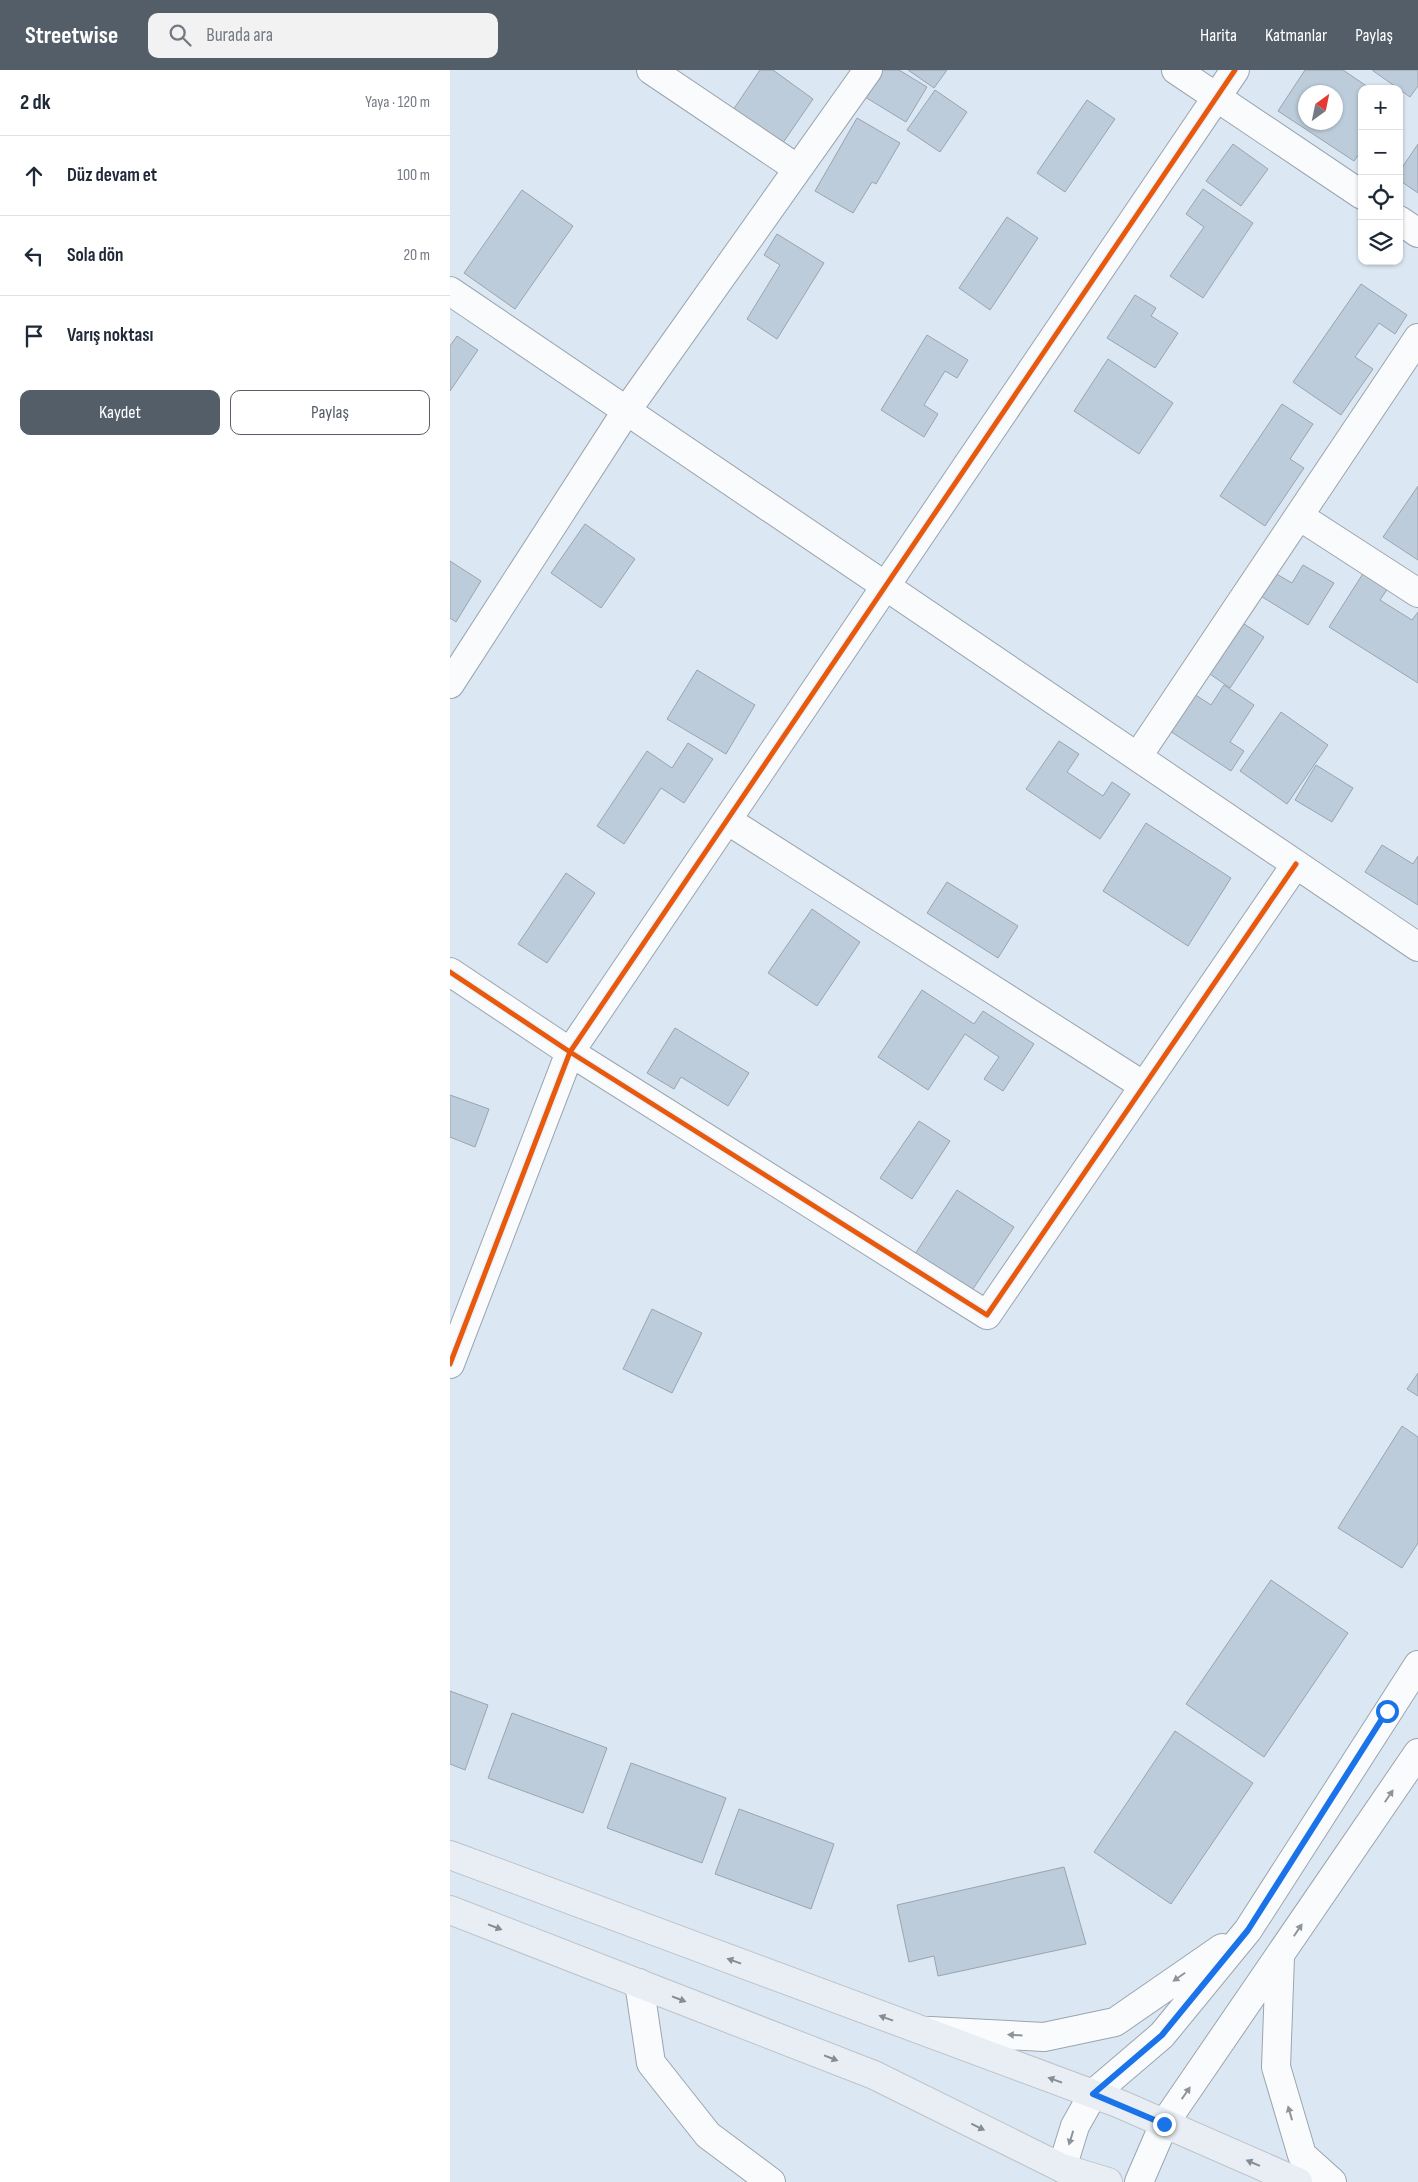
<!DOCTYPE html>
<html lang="tr">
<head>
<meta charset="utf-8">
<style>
  :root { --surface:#fff; --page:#f2f2f3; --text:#1f2937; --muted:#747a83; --line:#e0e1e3; --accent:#545e69 }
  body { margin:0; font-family:"Sofia Sans Condensed",sans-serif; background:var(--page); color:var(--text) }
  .controls { position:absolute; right:15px; top:15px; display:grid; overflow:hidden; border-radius:10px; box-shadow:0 1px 4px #0004 }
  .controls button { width:45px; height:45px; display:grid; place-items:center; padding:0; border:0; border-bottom:1px solid var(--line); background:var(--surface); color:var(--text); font:25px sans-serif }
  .compass { position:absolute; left:848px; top:15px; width:45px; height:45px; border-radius:50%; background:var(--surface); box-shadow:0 1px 4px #0004; rotate:33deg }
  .stop { position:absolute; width:15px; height:15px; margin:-11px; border:4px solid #1a73e8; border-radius:50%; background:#fff }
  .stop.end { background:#1a73e8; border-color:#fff; box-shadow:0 1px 5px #0008 }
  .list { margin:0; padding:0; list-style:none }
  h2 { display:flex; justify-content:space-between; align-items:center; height:65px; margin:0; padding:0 20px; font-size:21px }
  h2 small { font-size:16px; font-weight:400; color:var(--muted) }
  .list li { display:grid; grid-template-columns:32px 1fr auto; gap:15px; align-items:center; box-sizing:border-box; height:80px; padding:0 20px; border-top:1px solid var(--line) }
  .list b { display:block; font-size:19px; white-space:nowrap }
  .list em { font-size:16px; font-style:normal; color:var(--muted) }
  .actions { display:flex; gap:10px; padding:15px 20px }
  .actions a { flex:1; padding:11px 0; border:1px solid var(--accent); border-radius:10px; text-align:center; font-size:18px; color:var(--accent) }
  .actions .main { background:var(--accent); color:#fff }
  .icon { flex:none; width:28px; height:28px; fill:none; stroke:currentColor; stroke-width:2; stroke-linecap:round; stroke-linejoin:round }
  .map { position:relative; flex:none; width:968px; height:2112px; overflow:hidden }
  header { display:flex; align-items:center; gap:30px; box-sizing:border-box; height:70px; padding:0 25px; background:var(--accent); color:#fff }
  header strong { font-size:24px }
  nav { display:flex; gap:28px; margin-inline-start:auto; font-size:18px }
  .search { width:350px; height:45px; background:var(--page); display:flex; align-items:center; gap:12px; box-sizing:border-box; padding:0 18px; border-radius:10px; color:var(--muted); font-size:19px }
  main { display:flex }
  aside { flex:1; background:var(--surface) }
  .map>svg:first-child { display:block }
  .building { fill:#bcccda; stroke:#9aa4ae; fill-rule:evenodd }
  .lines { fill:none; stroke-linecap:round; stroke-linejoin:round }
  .minor-casing { stroke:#9ba5af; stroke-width:30 }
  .major-casing { stroke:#bdc3ca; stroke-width:30 }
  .minor { stroke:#fafbfd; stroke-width:28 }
  .major { stroke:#e8eef3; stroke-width:28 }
  .cycleway-casing { stroke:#e8f3fe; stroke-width:8 }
  .cycleway { stroke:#e8590c; stroke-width:5 }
  .oneway { fill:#8f9499 }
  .oneway2 { fill:#858c93 }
  .route { stroke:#1a73e8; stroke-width:6 }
</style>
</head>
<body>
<header>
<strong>Streetwise</strong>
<div class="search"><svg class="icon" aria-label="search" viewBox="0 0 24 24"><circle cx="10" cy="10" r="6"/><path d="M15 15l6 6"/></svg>Burada ara</div>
<nav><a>Harita</a><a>Katmanlar</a><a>Paylaş</a></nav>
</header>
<main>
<aside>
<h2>2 dk<small>Yaya · 120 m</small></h2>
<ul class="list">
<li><svg class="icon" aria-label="ahead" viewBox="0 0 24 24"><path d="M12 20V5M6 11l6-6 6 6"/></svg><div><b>Düz devam et</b></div><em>100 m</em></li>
<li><svg class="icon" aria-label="left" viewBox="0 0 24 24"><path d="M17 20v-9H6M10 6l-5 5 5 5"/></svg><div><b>Sola dön</b></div><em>20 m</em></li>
<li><svg class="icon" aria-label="arrive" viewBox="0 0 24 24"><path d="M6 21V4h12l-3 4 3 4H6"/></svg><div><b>Varış noktası</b></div></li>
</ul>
<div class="actions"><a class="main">Kaydet</a><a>Paylaş</a></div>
</aside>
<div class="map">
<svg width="968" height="2112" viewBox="0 0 968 2112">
  <rect width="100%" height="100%" fill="#dbe7f3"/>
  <path class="building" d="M310,0H323L363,29L328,80L279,46Z
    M432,0H449L477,17L456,52L415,27Z
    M458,0H497L484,18Z
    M855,0H893L921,19H912V80L904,91L828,41ZM856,22H886V52H856Z
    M922,0H968V16L960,27Z
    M485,20L517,42L490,82L457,60Z
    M637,30L665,49L615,122L587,103Z
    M407,48L450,73L426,114L422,112L403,143L365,121Z
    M783,74L818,99L791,136L756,111Z
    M968,74V123L949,110V102Z
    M753,119L803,153L753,228L720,206L754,157L736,144Z
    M72,120L123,156L65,239L14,203Z
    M557,147L588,168L540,240L509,218Z
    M327,164L374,193L327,269L297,249L330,195L314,185Z
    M911,214L957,245L945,264L929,253L905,287L923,299L891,345L843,312Z
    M685,225L706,238L701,246L728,263L705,298L657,268Z
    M477,265L518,290L507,308L495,301L474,335L488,344L474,367L431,340Z
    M7,266L28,280L0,321V276Z
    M658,289L723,333L689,384L624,341Z
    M832,334L863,354L840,389L854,398L815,456L770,426Z
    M968,416V490L933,467Z
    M135,454L185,489L151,538L101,503Z
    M0,491L31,511L6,552L0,548Z
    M853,495L884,513L858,555L809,525L823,502L842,513Z
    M914,502L938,518L930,530L962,550L968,542V613L879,557Z
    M791,552L814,567L780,618L757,602Z
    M247,600L305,635L276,684L217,649Z
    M774,615L804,635L780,672L794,681L781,701L717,659L741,622L761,635Z
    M831,642L878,675L837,734L790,701Z
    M609,671L629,684L617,702L653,726L662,712L680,724L650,769L576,719Z
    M238,673L263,689L234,733L211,718L174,774L147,756L197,681L222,698Z
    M866,695L903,718L882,752L845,730Z
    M696,753L781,808L738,876L653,821Z
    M932,775L963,794L968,786V835L915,802Z
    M116,803L145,823L97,893L68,874Z
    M497,812L568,856L548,888L477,843Z
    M362,839L410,872L367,936L318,903Z
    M472,920L524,954L533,941L584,974L553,1021L534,1009L549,987L515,964L478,1020L428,987Z
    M225,958L299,1003L278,1036L231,1007L224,1019L197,1003Z
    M0,1025L39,1039L25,1077L0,1067Z
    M469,1051L500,1071L462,1129L430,1108Z
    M507,1120L564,1157L519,1225L463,1187Z
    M202,1239L252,1263L222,1323L173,1299Z
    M968,1303V1326L957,1319Z
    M952,1356L968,1367V1473L952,1498L888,1458Z
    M821,1510L898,1563L814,1687L736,1634Z
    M0,1621L38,1635L15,1700L0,1694Z
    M62,1643L157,1678L133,1743L38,1708Z
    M725,1661L803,1713L721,1834L644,1782Z
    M181,1693L276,1728L252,1793L157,1758Z
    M289,1739L384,1774L361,1839L265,1804Z
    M614,1797L636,1874L488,1906L484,1886L459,1892L447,1835Z"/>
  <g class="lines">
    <g class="minor-casing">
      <path id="minor" d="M201,0L348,99
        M726,0L912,125
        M949,150L968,163
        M0,221L968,877
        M849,446L968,523
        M0,614L177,340L418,0
        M688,686L968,268
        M277,750L694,1016
        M0,902L120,982L537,1245L846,794
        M0,1294L120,982L785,0
        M830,1887L826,1997L852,2085L882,2112
        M189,1913L201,1993L258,2065L321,2112
        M480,1961L594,1967L665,1952L772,1878
        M612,2098L625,2056L643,2024L712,1965L798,1860L968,1595
        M689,2112L714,2054L968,1683"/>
    </g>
    <g class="major-casing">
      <path id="major" d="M0,1785L670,2034L848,2112
        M0,1840L424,2005L612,2098L658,2112"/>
    </g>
    <use href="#minor" class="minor"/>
    <use href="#major" class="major"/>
    <g class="cycleway-casing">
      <path id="cycleway" d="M0,902L120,982L537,1245L846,794
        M0,1294L120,982L785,0"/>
    </g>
    <use href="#cycleway" class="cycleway"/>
  </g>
  <defs><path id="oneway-solid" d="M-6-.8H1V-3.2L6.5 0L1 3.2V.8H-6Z" transform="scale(1.25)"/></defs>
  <g class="oneway">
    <use href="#oneway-solid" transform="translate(939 1726) rotate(-56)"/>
    <use href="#oneway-solid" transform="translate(848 1860) rotate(-56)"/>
    <use href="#oneway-solid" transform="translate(729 1907) rotate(145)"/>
    <use href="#oneway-solid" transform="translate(565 1965) rotate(-177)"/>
    <use href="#oneway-solid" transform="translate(736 2023) rotate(-55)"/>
    <use href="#oneway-solid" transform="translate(840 2043) rotate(-106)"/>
    <use href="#oneway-solid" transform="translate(621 2068) rotate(107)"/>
  </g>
  <g class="oneway2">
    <use href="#oneway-solid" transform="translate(45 1857) rotate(21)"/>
    <use href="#oneway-solid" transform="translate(284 1891) rotate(-160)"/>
    <use href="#oneway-solid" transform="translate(229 1929) rotate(21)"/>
    <use href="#oneway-solid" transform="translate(436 1948) rotate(-160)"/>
    <use href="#oneway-solid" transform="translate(381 1988) rotate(21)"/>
    <use href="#oneway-solid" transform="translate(605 2010) rotate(-160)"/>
    <use href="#oneway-solid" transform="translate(528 2057) rotate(26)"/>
    <use href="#oneway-solid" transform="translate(803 2093) rotate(-157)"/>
  </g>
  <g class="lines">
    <path class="route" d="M714,2054L643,2024L712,1965L798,1860L937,1641"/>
  </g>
</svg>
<div class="controls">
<button>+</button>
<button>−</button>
<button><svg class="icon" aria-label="locate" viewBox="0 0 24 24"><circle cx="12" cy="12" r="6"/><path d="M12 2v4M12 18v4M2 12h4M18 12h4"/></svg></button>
<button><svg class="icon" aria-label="layers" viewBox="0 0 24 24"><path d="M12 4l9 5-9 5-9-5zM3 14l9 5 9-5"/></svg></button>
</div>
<svg class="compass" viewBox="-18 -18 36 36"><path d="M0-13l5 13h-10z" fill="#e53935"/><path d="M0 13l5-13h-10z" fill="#747a83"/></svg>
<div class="stop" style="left:937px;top:1641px"></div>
<div class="stop end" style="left:714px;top:2054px"></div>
</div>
</main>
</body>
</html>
